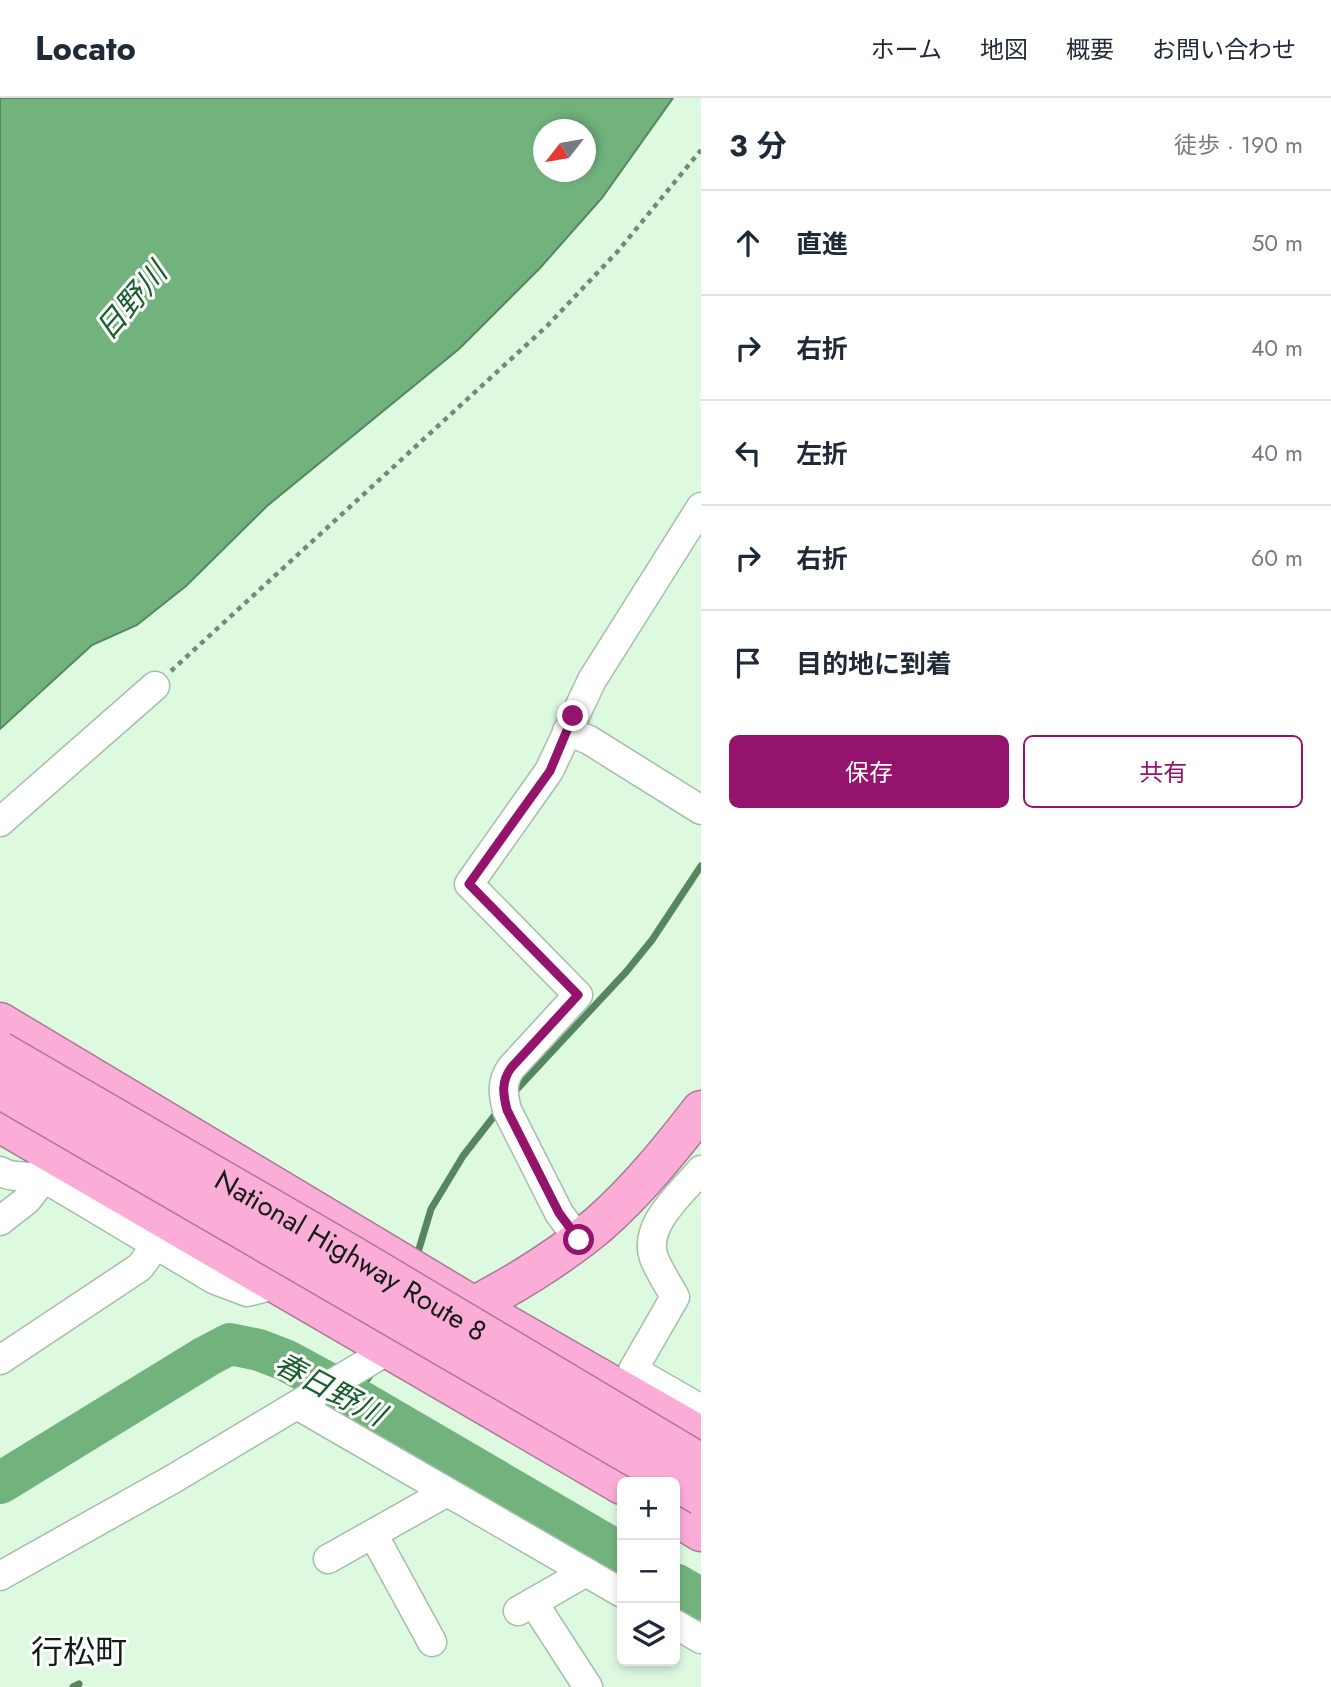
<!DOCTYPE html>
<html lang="ja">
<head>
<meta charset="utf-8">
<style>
  :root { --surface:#fff; --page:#f2f2f3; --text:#1f2937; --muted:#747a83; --line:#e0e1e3; --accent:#94136c }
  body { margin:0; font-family:Jost,"Noto Sans JP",sans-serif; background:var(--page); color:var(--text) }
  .controls { position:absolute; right:21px; bottom:21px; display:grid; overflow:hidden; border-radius:10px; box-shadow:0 4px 10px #0003 }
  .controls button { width:63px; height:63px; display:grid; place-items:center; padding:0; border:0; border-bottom:2px solid var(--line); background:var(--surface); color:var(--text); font:35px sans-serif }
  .compass { position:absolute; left:533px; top:21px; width:63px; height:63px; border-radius:50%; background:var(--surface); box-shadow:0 4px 10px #0003; rotate:239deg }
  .stop { position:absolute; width:21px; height:21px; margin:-16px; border:5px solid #94136c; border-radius:50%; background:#fff }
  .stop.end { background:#94136c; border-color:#fff; box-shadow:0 2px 7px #0008 }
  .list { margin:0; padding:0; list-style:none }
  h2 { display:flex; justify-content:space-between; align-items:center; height:91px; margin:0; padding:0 28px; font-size:30px }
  h2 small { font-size:23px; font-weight:400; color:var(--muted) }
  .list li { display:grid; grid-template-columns:46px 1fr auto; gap:21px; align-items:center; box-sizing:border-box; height:105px; padding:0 28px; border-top:2px solid var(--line) }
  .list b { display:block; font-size:26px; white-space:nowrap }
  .list em { font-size:23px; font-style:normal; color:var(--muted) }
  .actions { display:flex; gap:14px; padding:21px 28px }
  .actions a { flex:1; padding:16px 0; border:2px solid var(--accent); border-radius:10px; text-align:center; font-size:24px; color:var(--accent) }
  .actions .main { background:var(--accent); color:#fff }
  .icon { flex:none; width:38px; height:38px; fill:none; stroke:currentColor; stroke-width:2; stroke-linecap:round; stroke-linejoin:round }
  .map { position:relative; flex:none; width:701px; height:1589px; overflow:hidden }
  header { display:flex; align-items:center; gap:42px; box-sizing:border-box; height:98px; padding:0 35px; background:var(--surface); border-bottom:2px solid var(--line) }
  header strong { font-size:33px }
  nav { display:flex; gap:38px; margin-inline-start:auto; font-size:24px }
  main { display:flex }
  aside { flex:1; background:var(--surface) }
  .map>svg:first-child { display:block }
  .water { fill:#72b37d; stroke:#55865d; stroke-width:2; fill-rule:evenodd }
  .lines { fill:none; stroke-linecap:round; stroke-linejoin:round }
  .stream { stroke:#55865d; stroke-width:7 }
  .river { stroke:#72b37d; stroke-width:42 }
  .minor-casing { stroke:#a3bfa7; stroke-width:31 }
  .highway-casing { stroke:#a97a93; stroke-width:41 }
  .path { stroke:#758978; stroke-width:4.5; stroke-dasharray:5 5; stroke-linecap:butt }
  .minor { stroke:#fff; stroke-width:28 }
  .highway { stroke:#fbadd8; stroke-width:38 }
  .highway-bridge-casing { stroke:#a97a93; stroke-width:41; stroke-linecap:butt }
  .highway-bridge { stroke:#fbadd8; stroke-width:38 }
  .route { stroke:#94136c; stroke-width:9 }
  .labels { text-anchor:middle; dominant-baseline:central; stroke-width:6; stroke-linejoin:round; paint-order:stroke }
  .street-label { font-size:28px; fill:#111c13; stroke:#fefefe }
  .water-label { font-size:30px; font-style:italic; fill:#185f2c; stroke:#fefefe }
  .quarter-label { font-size:32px; fill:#111c13; stroke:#fefefe }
</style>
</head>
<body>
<header>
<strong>Locato</strong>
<nav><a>ホーム</a><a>地図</a><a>概要</a><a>お問い合わせ</a></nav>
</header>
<main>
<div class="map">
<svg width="701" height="1589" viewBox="0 0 701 1589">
  <rect width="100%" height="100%" fill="#ddfae1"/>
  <path class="water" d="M0,0H673L602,100L540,170L459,251L267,408L186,488L137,527L92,547L0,631ZM544,32H586V74H544Z"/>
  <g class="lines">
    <path class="stream" d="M517,991L626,874L652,842L701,768
      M416,1161L431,1111L463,1058L498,1013
      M346,1295L365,1284L372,1275
      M73,1589L79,1586"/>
    <path class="river" d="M0,1385L207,1258L230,1246L259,1252L285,1262L346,1295L622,1456
      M675,1486L701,1501"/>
    <g class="minor-casing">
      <path id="minor" d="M567,633L589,642L701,712
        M0,724L155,588
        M701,1072C682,1095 642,1127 654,1160C659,1173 668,1186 675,1199L633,1272L701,1311
        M0,1073C14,1082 28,1076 44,1080L215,1182L247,1194L279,1186
        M0,1123L27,1102L44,1080
        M579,1142L559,1115L507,1012C503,996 501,984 511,970L578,897L469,786L549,673L592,582L701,409
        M0,1262L140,1169L156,1147
        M297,1307L622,1495
        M373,1436L432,1544
        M328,1461L447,1394
        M0,1478L173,1381L390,1251
        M533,1504L588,1589
        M518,1513L586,1474
        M675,1526L701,1541"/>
    </g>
    <g class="highway-casing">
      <path id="highway" d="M0,924L474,1208L701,1338
        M0,1025L622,1387
        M454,1218C504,1193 555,1163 598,1127C637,1093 670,1052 701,1012
        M675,1418L701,1434"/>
    </g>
    <path class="path" d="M171,573L547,228L618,153L701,52"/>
    <use href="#minor" class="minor"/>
    <use href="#highway" class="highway"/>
    <g class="highway-bridge-casing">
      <g id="highway-bridge">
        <path id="s1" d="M0,953L352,1157L701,1365"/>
        <path d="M0,991L701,1398"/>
      </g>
    </g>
    <use href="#highway-bridge" class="highway-bridge"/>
  </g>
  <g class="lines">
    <path class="route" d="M573,618L550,673L469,786L578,897L511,970C501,984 503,996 507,1012L559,1115L579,1142"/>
  </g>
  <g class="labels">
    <g class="street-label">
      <text stroke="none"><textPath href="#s1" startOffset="406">National Highway Route 8</textPath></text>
    </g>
    <g class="water-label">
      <text transform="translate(131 203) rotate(-49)">日野川</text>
      <text transform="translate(330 1291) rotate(28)">春日野川</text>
    </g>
    <g class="quarter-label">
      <text x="79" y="1554">行松町</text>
    </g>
  </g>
</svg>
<div class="controls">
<button>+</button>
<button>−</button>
<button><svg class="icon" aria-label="layers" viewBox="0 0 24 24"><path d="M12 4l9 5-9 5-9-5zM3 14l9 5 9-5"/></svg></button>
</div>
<svg class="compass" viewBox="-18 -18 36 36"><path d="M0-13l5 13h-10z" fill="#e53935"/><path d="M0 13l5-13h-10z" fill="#747a83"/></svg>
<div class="stop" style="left:579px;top:1142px"></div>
<div class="stop end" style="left:573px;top:618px"></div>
</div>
<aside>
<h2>3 分<small>徒歩 · 190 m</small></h2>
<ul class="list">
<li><svg class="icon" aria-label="ahead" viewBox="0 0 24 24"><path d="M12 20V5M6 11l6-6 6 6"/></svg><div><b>直進</b></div><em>50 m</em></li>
<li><svg class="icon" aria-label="right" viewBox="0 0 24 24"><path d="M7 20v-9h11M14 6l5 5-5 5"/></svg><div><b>右折</b></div><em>40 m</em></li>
<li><svg class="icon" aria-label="left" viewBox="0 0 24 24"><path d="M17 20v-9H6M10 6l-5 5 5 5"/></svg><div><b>左折</b></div><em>40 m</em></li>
<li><svg class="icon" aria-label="right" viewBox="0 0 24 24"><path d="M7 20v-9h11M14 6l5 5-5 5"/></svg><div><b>右折</b></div><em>60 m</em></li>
<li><svg class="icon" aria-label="arrive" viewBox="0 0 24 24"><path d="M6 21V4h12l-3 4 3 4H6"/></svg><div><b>目的地に到着</b></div></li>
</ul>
<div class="actions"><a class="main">保存</a><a>共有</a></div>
</aside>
</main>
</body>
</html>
